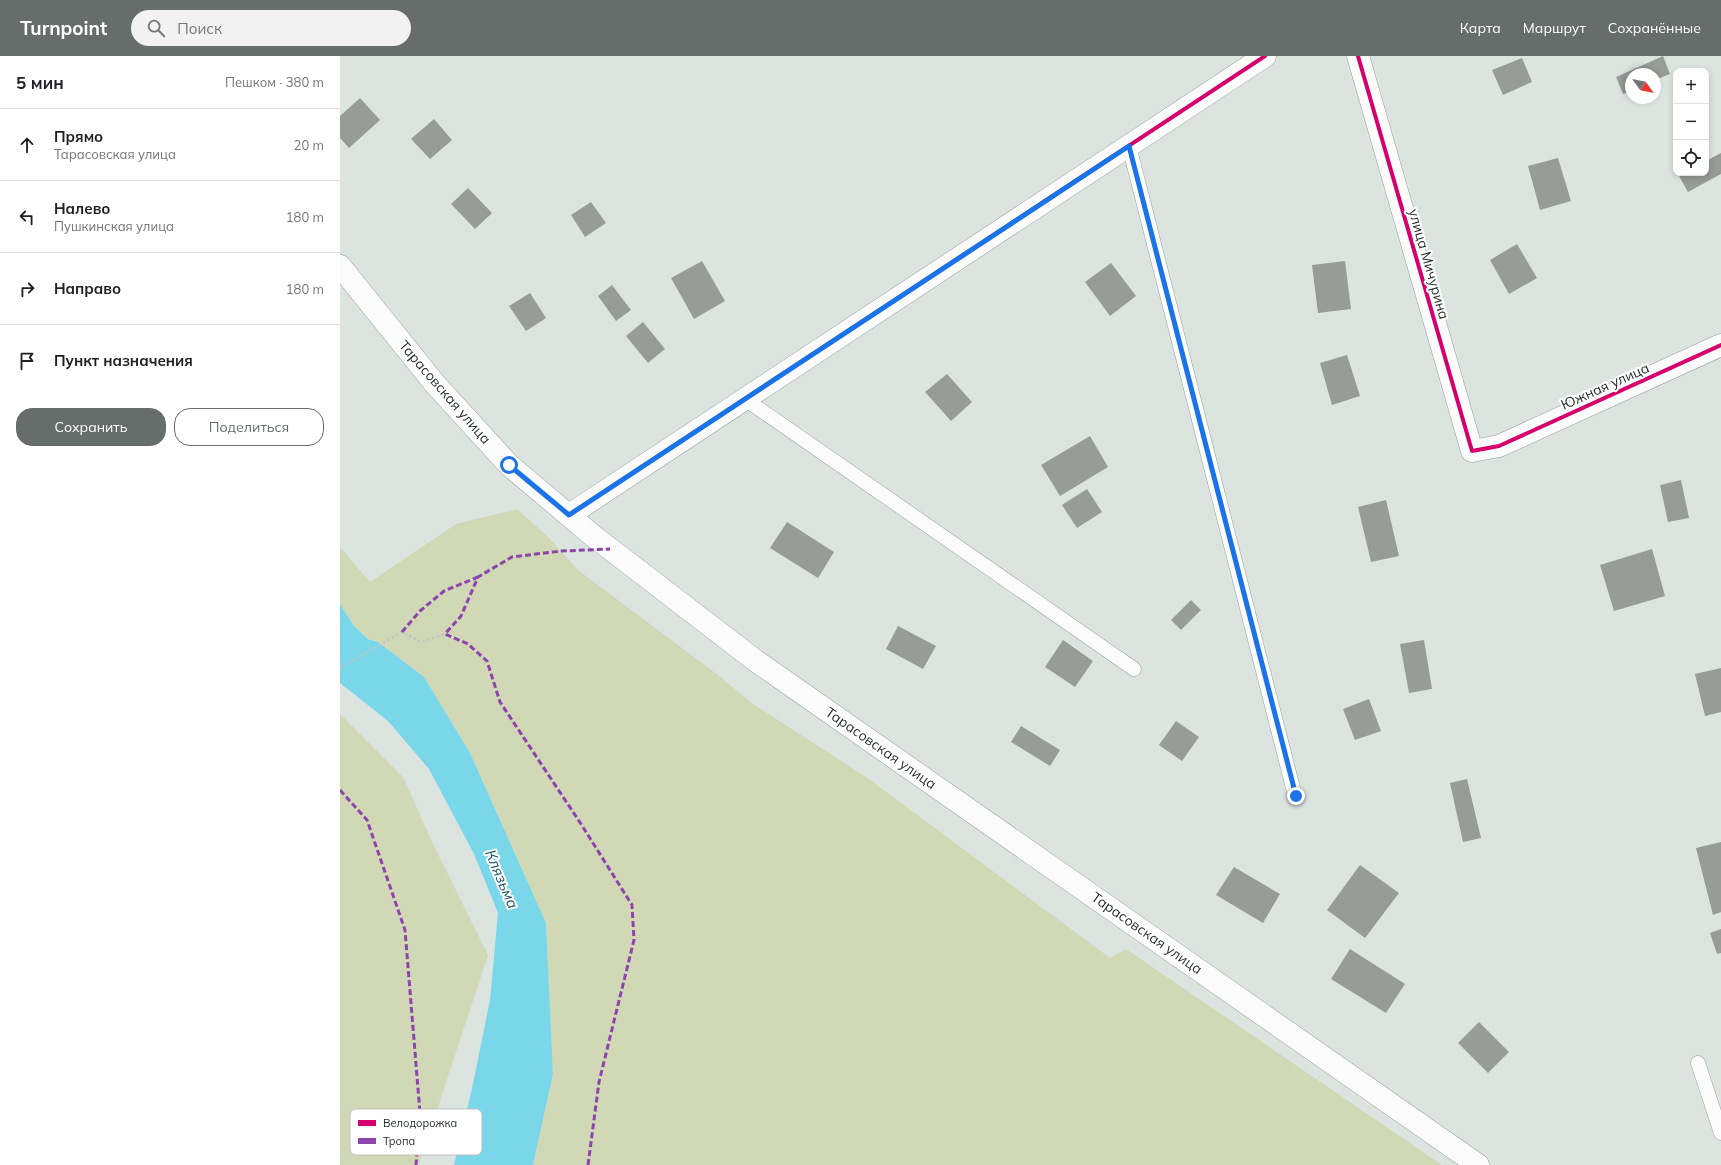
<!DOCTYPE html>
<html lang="ru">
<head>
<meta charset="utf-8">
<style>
  :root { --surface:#fff; --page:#f2f2f2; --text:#202124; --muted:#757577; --line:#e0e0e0; --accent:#666d6a }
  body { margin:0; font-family:Mulish,sans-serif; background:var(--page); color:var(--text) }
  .controls { position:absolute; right:12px; top:12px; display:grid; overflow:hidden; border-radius:8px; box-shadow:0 2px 6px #0003 }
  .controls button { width:36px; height:36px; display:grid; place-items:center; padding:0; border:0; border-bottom:1px solid var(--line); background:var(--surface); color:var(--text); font:20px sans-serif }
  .compass { position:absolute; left:1285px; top:12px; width:36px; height:36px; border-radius:50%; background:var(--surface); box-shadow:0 2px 6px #0003; rotate:123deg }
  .stop { position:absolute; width:12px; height:12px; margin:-9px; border:3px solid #1a73e8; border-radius:50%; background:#fff }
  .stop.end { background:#1a73e8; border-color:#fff; box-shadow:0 1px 4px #0008 }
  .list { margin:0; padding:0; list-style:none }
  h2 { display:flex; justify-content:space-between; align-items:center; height:52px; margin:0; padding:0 16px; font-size:17px }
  h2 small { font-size:13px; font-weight:400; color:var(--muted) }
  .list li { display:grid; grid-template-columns:26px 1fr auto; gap:12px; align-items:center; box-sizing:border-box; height:72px; padding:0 16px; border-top:1px solid var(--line) }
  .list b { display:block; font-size:15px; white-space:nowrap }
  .list p { margin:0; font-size:13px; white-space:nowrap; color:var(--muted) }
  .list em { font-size:13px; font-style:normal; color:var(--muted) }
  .actions { display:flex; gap:8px; padding:12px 16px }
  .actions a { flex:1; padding:9px 0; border:1px solid var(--accent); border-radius:16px; text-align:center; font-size:14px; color:var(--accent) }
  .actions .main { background:var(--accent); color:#fff }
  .icon { flex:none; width:22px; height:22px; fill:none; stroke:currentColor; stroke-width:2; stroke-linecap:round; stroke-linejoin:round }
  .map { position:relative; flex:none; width:1381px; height:1109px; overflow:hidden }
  header { display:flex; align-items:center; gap:24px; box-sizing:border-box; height:56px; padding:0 20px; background:var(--accent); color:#fff }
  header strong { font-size:19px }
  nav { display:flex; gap:22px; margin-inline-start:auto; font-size:14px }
  .search { width:280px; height:36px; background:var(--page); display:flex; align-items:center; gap:10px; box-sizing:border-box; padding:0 14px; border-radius:22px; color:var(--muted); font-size:15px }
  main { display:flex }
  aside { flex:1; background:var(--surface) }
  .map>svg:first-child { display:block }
  .green { fill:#d0d8b6 }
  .water { fill:#7ad7e9 }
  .building { fill:#979c98 }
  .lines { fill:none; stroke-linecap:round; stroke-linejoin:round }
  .service-casing { stroke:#999f9c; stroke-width:15 }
  .minor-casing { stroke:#999f9c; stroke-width:23 }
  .secondary-casing { stroke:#999f9c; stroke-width:23 }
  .path { stroke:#c1c4c3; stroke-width:2.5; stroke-dasharray:2 3; stroke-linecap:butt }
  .service { stroke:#fafbfa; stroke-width:14 }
  .minor { stroke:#fafbfa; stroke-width:22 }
  .secondary { stroke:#fafbfa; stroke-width:22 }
  .quiet { stroke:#8e44ad; stroke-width:3; stroke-dasharray:6 3; stroke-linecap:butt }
  .cycleway-casing { stroke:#fff; stroke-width:6 }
  .cycleway { stroke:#d6006c; stroke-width:4 }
  .route { stroke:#1a73e8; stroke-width:5 }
  .labels { text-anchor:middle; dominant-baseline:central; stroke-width:4; stroke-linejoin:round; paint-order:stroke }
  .street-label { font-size:14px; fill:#272d2a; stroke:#fff }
  .water-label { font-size:15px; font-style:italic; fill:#1c525e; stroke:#fff }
  .key { fill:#fff; stroke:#bec0bf; stroke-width:1 }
  .key-label { font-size:11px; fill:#272d2a }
</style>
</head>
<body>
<header>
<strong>Turnpoint</strong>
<div class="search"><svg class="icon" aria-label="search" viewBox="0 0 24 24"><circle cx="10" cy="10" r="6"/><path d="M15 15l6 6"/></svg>Поиск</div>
<nav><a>Карта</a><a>Маршрут</a><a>Сохранённые</a></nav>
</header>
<main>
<aside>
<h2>5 мин<small>Пешком · 380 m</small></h2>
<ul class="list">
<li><svg class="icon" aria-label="ahead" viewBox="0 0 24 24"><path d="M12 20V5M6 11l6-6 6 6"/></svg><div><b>Прямо</b><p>Тарасовская улица</p></div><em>20 m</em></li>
<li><svg class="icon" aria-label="left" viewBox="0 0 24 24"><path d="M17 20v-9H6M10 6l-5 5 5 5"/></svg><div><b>Налево</b><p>Пушкинская улица</p></div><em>180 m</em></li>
<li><svg class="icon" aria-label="right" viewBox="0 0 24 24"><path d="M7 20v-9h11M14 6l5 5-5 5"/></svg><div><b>Направо</b></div><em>180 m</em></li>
<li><svg class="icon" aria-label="arrive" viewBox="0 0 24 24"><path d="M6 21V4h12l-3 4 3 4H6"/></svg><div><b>Пункт назначения</b></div></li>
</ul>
<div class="actions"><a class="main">Сохранить</a><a>Поделиться</a></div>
</aside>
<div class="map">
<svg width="1381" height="1109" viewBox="0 0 1381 1109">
  <rect width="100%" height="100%" fill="#dce4e0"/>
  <path class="green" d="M177,453L207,480L238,514L378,619L413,648L529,723L770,902L786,893L1102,1109H193L213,1018L206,867L130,697L84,621L38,586L29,583L14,570L0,548V491L30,526L116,468Z
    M0,658L63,721L94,790L148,899L79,1109H0Z"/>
  <path class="water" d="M0,548L14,570L28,583L38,586L84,621L130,697L206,867L213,1018L193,1109H114L133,1028L150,944L158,857L134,798L89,713L48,665L0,627Z"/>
  <path class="building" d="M1323,0L1330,18L1315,24V18H1291V35L1283,38L1276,21Z
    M1182,2L1192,26L1163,39L1152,14Z
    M20,42L40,64L9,92L0,82V60Z
    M94,63L112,84L90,103L71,83Z
    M1381,97V118L1348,136L1339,120L1344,117H1366V105Z
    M1218,102L1231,145L1200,154L1188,110Z
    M128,132L152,157L135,173L111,148Z
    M251,146L266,167L245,181L231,159Z
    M1177,188L1197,222L1169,238L1150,204Z
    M362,205L385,245L354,263L331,222Z
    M1005,205L1011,253L978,257L972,209Z
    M771,207L796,240L770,260L745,226Z
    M272,229L291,254L276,265L258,240Z
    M190,237L206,262L186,275L169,250Z
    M303,266L325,293L308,307L286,280Z
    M1007,299L1020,340L992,349L980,307Z
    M607,318L632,346L611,365L585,336Z
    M750,380L768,411L720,440L701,409Z
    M1341,424L1349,462L1328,466L1320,429Z
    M747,433L762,456L737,472L722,449Z
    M1046,444L1059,500L1031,506L1018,451Z
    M447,466L494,496L478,522L430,492Z
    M1312,493L1325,540L1274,555L1260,509Z
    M851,544L861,554L841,574L831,564Z
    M558,570L596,590L583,613L546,593Z
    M723,584L753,605L735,631L705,611Z
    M1084,584L1092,633L1069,637L1060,588Z
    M1381,612V656L1365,660L1355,618Z
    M1029,643L1041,675L1015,684L1003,653Z
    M836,665L859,681L842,705L819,689Z
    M681,670L720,694L710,710L671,686Z
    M1127,723L1141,782L1123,786L1110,727Z
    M1381,786V856L1373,859L1356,792Z
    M1020,809L1059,837L1025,882L987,854Z
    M894,811L940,838L923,867L876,839Z
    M1381,873V897L1377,898L1370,877Z
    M1010,893L1065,928L1046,957L991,923Z
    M1139,966L1169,996L1148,1017L1118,987Z"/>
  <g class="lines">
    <g class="service-casing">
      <path id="service" d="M789,90L955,740
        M405,343L794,613
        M1358,1007L1381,1077"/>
    </g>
    <g class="minor-casing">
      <path id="minor" d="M1018,0L1132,395L1159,390L1381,289
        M229,459L925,0"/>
    </g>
    <g class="secondary-casing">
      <path id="secondary" d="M0,210L95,328L169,409L252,479L416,605L1138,1109"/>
    </g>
    <path class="path" d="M0,612L62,576L81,586L105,578"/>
    <use href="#service" class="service"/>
    <use href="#minor" class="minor"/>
    <use href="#secondary" class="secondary"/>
    <path class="quiet" d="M62,576L80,555L104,535L138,521
      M0,734L27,764L65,874L80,1057L76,1109
      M248,1109L259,1026L294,884L292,849L241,768L160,646L147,605L128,588L105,578L121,560L138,521L172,501L221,495L270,493"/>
    <g class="cycleway-casing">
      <path id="cycleway" d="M1018,0L1132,395L1159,390L1381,289
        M229,459L925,0"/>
    </g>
    <use href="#cycleway" class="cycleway"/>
  </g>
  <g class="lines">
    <path class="route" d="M169,409L229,459L789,90L956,740"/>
  </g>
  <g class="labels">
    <g class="street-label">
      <text transform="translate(1089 208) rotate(74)">улица Мичурина</text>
      <text transform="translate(1265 330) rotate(-24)">Южная улица</text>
      <text transform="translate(105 336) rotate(49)">Тарасовская улица</text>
      <text transform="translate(541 692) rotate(35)">Тарасовская улица</text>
      <text transform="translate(807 877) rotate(35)">Тарасовская улица</text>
    </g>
    <g class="water-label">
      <text transform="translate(162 823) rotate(67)">Клязьма</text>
    </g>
  </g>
  <rect x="10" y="1053" width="132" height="46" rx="6" class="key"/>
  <rect x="18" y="1064" width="18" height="6" fill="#d6006c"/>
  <rect x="18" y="1082" width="18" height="6" fill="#8e44ad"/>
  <g class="key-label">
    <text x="43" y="1071">Велодорожка</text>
    <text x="43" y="1089">Тропа</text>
  </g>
</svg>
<div class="controls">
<button>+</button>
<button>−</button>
<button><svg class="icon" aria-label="locate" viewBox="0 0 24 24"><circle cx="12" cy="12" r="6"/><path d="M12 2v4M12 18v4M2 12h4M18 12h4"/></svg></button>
</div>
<svg class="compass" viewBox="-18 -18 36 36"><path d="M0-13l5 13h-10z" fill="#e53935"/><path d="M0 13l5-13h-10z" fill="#757577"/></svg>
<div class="stop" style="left:169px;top:409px"></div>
<div class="stop end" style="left:956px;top:740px"></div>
</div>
</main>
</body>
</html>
